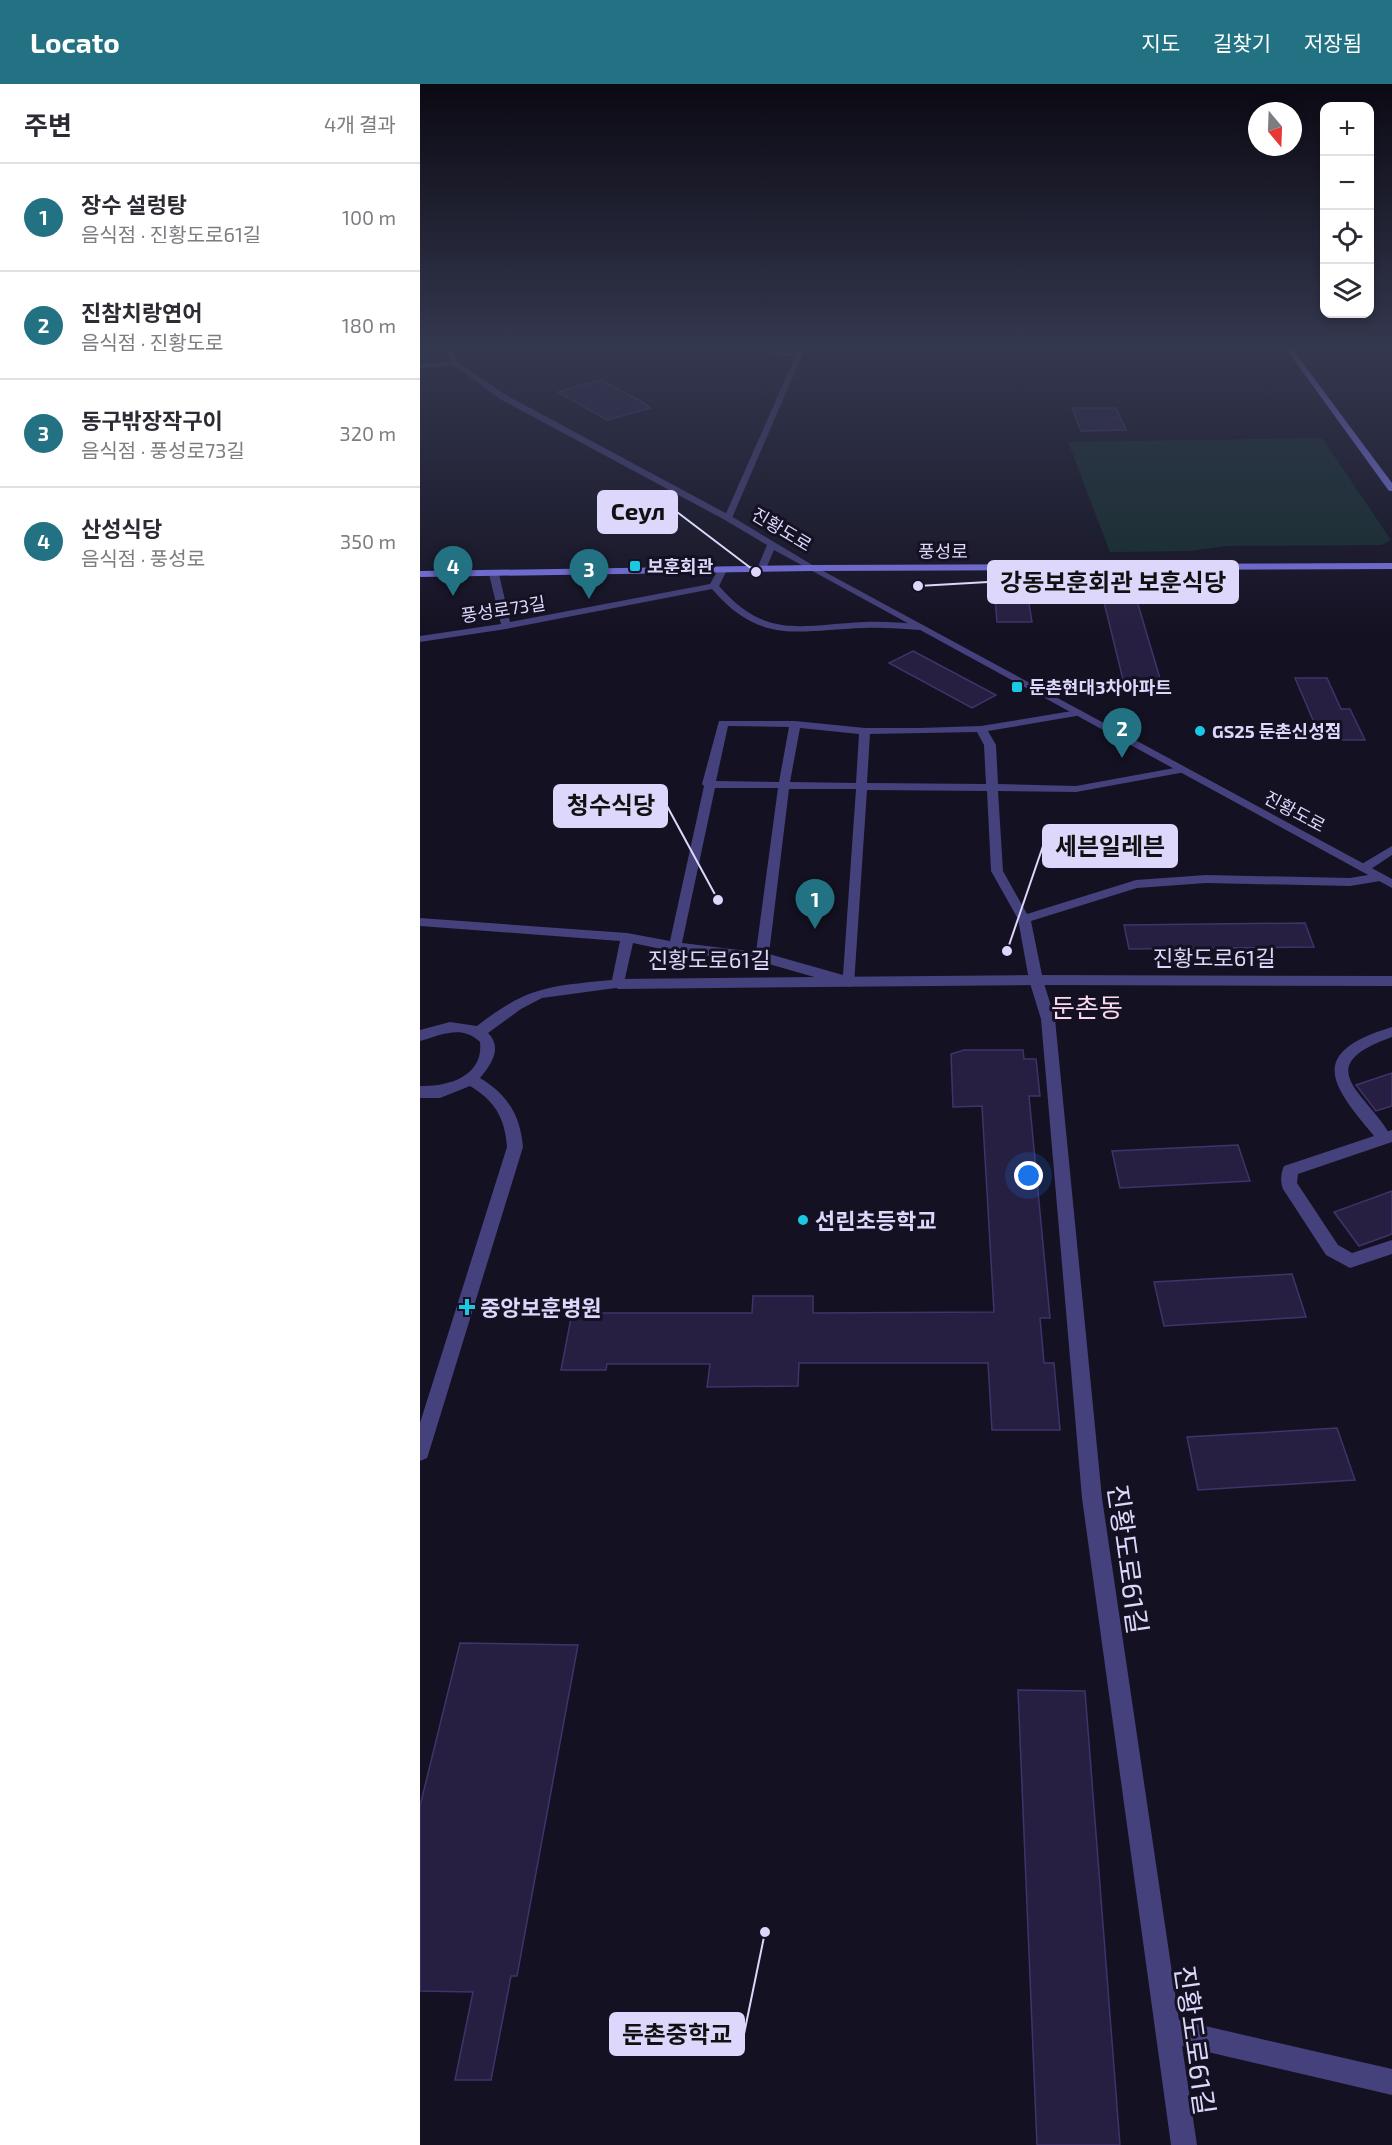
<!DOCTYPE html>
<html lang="ko">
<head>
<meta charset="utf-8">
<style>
  :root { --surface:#fff; --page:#f7f7f7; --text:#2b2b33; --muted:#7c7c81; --line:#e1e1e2; --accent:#237283 }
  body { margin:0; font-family:"Exo 2","Noto Sans KR",sans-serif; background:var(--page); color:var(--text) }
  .controls { position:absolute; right:18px; top:18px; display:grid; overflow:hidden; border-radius:12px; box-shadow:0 3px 9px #0003 }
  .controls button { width:54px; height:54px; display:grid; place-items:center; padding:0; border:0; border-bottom:2px solid var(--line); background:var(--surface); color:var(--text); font:30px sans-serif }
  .compass { position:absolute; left:828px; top:18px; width:54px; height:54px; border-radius:50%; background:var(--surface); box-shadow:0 3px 9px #0003; rotate:161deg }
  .you { position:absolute; left:609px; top:1092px; width:21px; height:21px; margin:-15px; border:4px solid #fff; border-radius:50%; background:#1a73e8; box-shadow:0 0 0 9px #1a73e833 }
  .badge { display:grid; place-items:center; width:39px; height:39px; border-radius:50%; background:var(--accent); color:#fff; font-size:20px; font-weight:700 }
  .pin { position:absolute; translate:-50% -50px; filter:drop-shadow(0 2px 3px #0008) }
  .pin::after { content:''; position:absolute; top:32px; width:21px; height:18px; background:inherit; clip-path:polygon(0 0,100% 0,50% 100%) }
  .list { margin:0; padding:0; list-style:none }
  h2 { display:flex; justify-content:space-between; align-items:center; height:78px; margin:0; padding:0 24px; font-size:26px }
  h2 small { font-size:20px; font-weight:400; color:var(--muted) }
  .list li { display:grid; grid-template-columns:39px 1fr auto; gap:18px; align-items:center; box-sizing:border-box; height:108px; padding:0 24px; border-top:2px solid var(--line) }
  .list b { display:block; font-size:22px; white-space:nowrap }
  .list p { margin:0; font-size:20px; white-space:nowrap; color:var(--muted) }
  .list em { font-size:20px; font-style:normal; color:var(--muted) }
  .icon { flex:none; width:33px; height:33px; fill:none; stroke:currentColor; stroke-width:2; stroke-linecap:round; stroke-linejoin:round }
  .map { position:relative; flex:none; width:972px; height:2061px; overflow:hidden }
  header { display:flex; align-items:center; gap:36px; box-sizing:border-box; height:84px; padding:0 30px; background:var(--accent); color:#fff }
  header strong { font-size:28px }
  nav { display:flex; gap:33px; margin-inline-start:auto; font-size:21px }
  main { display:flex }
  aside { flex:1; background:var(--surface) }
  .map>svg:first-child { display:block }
  .green { fill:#142c2c }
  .building { fill:#271f41; stroke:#40336b; stroke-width:1.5 }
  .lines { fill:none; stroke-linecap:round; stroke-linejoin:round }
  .service { fill:#45417c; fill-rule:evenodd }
  .minor { fill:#45417c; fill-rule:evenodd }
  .tertiary { fill:#45417c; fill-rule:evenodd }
  .secondary { fill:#7f78f0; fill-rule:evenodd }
  .poi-dot { fill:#19c9e4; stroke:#141122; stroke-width:2 }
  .labels { text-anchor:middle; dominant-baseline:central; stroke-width:6; stroke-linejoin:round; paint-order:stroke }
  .far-street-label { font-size:18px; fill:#dcd7fb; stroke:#141122 }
  .far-poi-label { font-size:18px; font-weight:bold; fill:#dcd7fb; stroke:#141122; text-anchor:start }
  .street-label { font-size:22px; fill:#dcd7fb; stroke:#141122 }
  .poi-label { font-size:22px; font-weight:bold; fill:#dcd7fb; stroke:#141122; text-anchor:start }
  .quarter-label { font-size:26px; fill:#fbd8ed; stroke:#141122 }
  .near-street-label { font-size:27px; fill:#dcd7fb; stroke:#141122 }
  .leader { fill:none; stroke:#dcd7fb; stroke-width:2 }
  .callout-dot { fill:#dcd7fb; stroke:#141122; stroke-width:2 }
  .callout { fill:#dcd7fb; stroke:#dcd7fb; stroke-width:2 }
  .callout-label { font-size:24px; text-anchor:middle; font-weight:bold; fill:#111 }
</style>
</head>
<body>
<header>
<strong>Locato</strong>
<nav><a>지도</a><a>길찾기</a><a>저장됨</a></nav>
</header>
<main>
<aside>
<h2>주변<small>4개 결과</small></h2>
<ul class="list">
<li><span class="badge">1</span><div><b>장수 설렁탕</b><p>음식점 · 진황도로61길</p></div><em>100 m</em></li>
<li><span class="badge">2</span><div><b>진참치랑연어</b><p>음식점 · 진황도로</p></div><em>180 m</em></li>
<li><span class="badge">3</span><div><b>동구밖장작구이</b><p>음식점 · 풍성로73길</p></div><em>320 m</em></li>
<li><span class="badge">4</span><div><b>산성식당</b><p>음식점 · 풍성로</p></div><em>350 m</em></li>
</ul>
</aside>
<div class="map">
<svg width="972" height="2061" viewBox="0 0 972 2061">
  <rect width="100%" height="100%" fill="#141122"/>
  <path class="green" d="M902,354L971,456L961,461L805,462L770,467L690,468L648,358Z"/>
  <path class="building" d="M181,296L224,319L230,324L187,336L138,308Z
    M652,324H696L706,346L661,347Z
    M682,510H715L744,608H706Z
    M575,514H608L612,538H577Z
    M493,567L576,611L552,624L469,579Z
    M875,594H907L921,625H930L945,656H910L905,643H896Z
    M885,839L894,863L709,865L704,841Z
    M544,966H603L604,975H616L620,1012H609L630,1234H620L624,1279H634L640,1346H572L568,1279H379L378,1302L287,1303L290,1280H187L186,1286H141L152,1229H332L333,1212H393V1229L574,1228L562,1022L533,1023L531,970Z
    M972,989V1022L956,1027L936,1001Z
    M818,1061L830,1097L700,1104L692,1067Z
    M972,1107V1150L939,1162L914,1128Z
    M872,1190L886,1233L744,1242L734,1198Z
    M917,1344L935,1396L778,1406L767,1353Z
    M40,1559L158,1561L97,1892H91L71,1996H35L53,1908L0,1907V1722Z
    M598,1606L665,1607L700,2061H617Z"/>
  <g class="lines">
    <path class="service" d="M972,1046V1058L878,1090L877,1099L918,1161L932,1169L972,1156V1170L930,1184L906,1171L863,1105C860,1098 861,1088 864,1082Z"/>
    <path class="minor" d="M312,262L376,270L380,262H386L312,434L308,437L304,434L375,273Z
      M36,278L34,281L0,284V280Z
      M302,483L307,486L299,502C346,556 380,541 444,538C463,537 481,539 500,540L505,543L500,546C482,545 463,543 444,544C378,546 341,562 292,505L86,545L0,558V552L81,540L69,490L74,487L79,490L90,538L290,500L299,484Z
      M658,626L662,627V631L568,647L576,661L578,700L656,702L760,683L766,686L760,689L656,708L578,707L583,787L607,830L716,796L786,791L930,794L960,789L966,793L960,797L930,802L786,799L717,804L611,837L623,896L635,935L682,1414L759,1936L972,1985V2011L762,1962L777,2061H751L662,1414L621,935L609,896L598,835L571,787L567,707L447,706L434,901L429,903L342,878L255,868L213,859L203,903L122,914L101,925L68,949C83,964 71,981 60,994C88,1011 100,1031 103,1063L9,1368L7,1374L0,1377V1339L87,1063C85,1034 75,1017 50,1002L20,1014H0V1002C27,1003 64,993 60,958C42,940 21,951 0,957V946L30,938L57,942C108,902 130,902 192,896L200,857L0,842V834L207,849L250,857L284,702L282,700L299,637H375L445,644H499L561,642ZM308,642L369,643L359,698L296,697ZM380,644L439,650L436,699L370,698ZM557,648L564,661L566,700L447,699L450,650ZM295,704H358L336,868L262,859ZM369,705H436L423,891L349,870Z
      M972,762V771L948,787H940L938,784L940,781Z
      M972,943V953C887,983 948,1009 972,1054L969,1058H959C914,1004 882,970 972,943Z"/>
    <path class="tertiary" d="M25,262H31L37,278L86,311L311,432L394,482L972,795V804L354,466L345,487H339L337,485L347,461L305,436L80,315L32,280Z
      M616,891L972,892V902L616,901L198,905L191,900L198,895Z"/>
    <path class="secondary" d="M864,262H870L972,399V407H969Z
      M972,479V485L391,487L0,493V487L391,481Z"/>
  </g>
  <linearGradient id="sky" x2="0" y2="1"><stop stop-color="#0b0913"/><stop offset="0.48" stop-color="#34384f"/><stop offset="1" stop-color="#34384f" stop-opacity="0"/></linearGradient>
  <rect width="972" height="550" fill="url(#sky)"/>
  <g class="poi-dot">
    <rect x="209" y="476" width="12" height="12" rx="3"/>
    <rect x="591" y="597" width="12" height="12" rx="3"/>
    <circle cx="780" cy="647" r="6"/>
    <circle cx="383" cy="1136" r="6"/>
    <path d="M44 1214h6v6h6v6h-6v6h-6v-6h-6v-6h6z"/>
  </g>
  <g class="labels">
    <g class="far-street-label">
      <text transform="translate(362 445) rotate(31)">진황도로</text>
      <text x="523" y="467">풍성로</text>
      <text transform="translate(83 525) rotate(-9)">풍성로73길</text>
      <text transform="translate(875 727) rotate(28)">진황도로</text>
    </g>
    <g class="far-poi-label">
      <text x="227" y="482">보훈회관</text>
      <text x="609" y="603">둔촌현대3차아파트</text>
      <text x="792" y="647">GS25 둔촌신성점</text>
    </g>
    <g class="street-label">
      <text x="794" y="873">진황도로61길</text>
      <text x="289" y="875">진황도로61길</text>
    </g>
    <g class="poi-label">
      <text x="395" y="1136">선린초등학교</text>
      <text x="60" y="1223">중앙보훈병원</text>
    </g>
    <g class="quarter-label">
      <text x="667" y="922">둔촌동</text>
    </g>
    <g class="near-street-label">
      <text transform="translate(709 1475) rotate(82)">진황도로61길</text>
      <text transform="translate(776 1956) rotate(82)">진황도로61길</text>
    </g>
  </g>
  <path class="leader" d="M336 488L257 428M498 502L568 498M298 816L247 722M587 867L623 762M345 1848L324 1950"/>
  <g class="callout-dot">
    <circle cx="336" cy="488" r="6"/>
    <circle cx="498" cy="502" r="6"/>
    <circle cx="298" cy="816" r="6"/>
    <circle cx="587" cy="867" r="6"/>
    <circle cx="345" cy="1848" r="6"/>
  </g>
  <g class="callout">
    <rect x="178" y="407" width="79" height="42" rx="6"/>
    <rect x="568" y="477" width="250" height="42" rx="6"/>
    <rect x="134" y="701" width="113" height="42" rx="6"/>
    <rect x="623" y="741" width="134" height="42" rx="6"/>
    <rect x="190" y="1929" width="134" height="42" rx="6"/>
  </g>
  <g class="callout-label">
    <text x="218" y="436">Сеул</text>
    <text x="693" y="507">강동보훈회관 보훈식당</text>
    <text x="191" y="730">청수식당</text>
    <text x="690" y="771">세븐일레븐</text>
    <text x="257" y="1959">둔촌중학교</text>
  </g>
</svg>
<div class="controls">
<button>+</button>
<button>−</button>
<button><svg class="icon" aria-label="locate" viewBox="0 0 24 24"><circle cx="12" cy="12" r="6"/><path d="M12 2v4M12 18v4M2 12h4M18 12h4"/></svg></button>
<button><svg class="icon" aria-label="layers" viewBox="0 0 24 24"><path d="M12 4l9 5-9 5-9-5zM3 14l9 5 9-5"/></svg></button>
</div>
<svg class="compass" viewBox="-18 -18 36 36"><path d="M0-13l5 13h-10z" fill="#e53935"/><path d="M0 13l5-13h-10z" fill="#7c7c81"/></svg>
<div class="you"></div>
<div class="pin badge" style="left:395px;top:845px">1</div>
<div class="pin badge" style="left:702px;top:674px">2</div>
<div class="pin badge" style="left:169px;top:515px">3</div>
<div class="pin badge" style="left:33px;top:512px">4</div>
</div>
</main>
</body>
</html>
